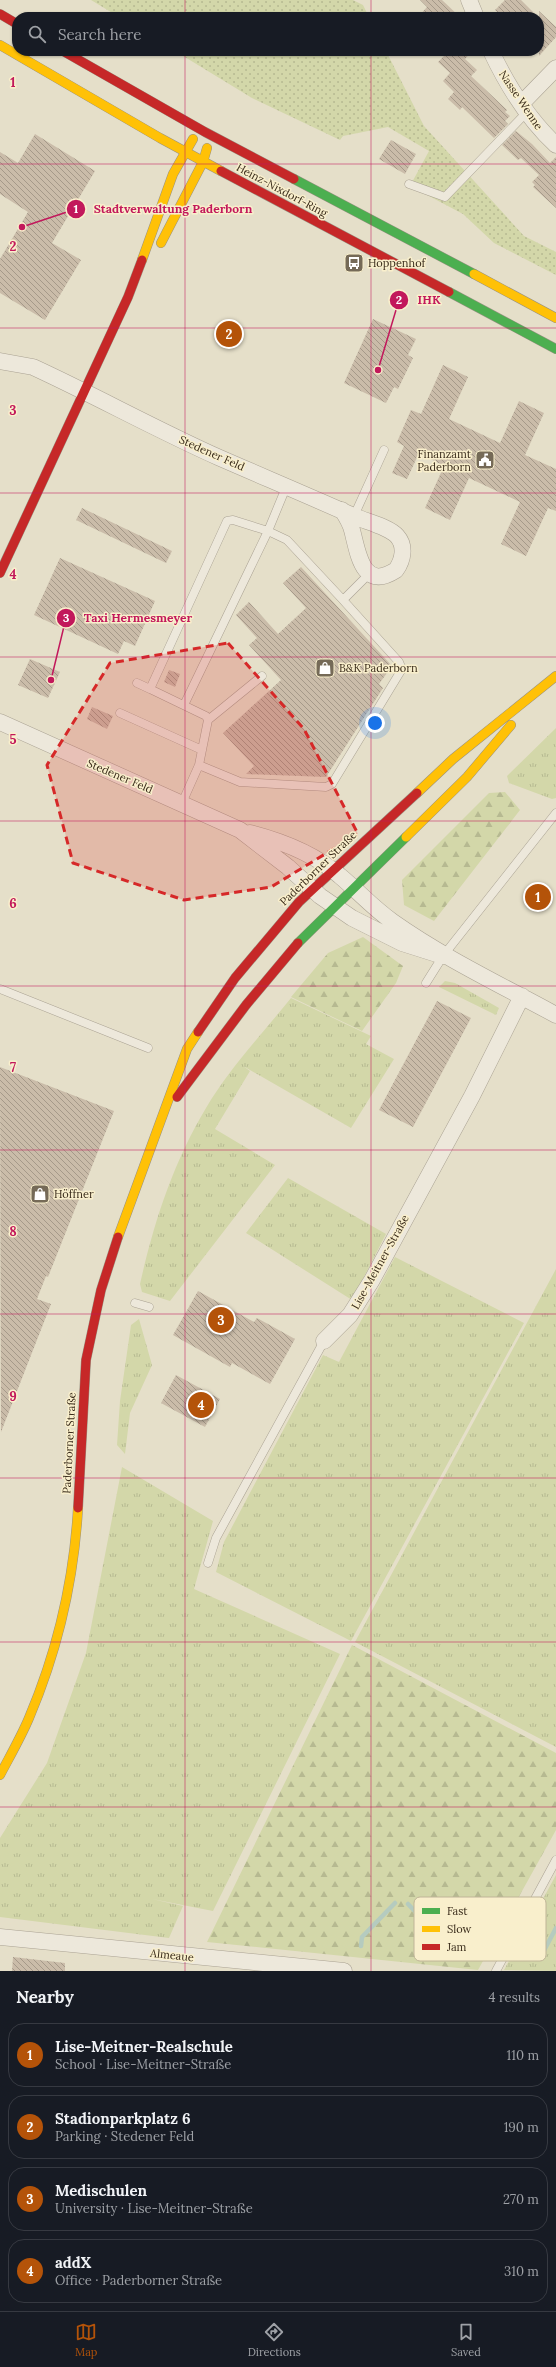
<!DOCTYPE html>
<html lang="en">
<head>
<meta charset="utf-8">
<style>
  :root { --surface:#171b24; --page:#242831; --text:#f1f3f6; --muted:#9ea1a6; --line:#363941; --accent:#b45309 }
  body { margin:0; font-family:Lora,serif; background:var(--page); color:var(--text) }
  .you { position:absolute; left:375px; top:723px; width:14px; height:14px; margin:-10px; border:3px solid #fff; border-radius:50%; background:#1a73e8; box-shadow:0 0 0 6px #1a73e833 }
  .badge { display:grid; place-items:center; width:26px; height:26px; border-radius:50%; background:var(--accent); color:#fff; font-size:13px; font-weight:700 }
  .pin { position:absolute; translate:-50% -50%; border:2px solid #fff; box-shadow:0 1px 4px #0006 }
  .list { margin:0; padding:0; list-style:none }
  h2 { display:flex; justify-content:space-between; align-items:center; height:52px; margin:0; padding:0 16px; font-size:17px }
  h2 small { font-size:13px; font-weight:400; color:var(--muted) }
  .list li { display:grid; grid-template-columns:26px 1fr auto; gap:12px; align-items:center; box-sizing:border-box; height:64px; margin:0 8px 8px; padding:0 8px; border:1px solid var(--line); border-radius:16px }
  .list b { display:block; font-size:15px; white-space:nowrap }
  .list p { margin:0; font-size:13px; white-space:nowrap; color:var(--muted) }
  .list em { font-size:13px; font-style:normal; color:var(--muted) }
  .icon { flex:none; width:22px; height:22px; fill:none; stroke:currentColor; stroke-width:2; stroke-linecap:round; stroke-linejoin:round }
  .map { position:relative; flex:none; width:556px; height:1971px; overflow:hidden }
  .search { position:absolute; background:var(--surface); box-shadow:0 1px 3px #0004; left:12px; right:12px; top:12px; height:44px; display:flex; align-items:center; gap:10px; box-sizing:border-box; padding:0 14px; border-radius:16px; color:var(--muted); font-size:15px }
  .sheet { height:340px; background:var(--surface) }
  nav { display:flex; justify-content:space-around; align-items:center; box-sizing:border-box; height:56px; border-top:1px solid var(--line); background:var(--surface); font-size:11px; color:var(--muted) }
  nav a { display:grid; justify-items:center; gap:2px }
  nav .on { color:var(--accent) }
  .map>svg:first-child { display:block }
  .grass { fill:url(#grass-tufts) }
  .forest { fill:url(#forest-firs) }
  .park { fill:url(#park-dots) }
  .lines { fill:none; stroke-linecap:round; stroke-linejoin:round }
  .stream { stroke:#b5cbbf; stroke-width:4.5 }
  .building { fill:url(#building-back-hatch) }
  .lane-casing { stroke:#aaa293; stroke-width:9 }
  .street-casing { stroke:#aaa293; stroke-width:17 }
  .fast-casing { stroke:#999283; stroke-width:10 }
  .slow-casing { stroke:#999283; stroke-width:10 }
  .jam-casing { stroke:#999283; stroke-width:10 }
  .lane { stroke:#ede8db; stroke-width:8 }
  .street { stroke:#ede8db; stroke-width:16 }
  .fast { stroke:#4caf50; stroke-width:9 }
  .slow { stroke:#ffc107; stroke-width:9 }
  .jam { stroke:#c62828; stroke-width:9 }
  .marked { fill:#d62828; fill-opacity:0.2; stroke:#d62828; stroke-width:3; stroke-dasharray:8 5; stroke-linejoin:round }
  .grid { fill:none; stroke:#c2185b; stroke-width:1; stroke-opacity:0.55 }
  .labels { text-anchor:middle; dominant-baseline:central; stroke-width:3; stroke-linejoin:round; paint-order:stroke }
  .street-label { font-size:11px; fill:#392b1a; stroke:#f9efcc }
  .poi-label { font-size:11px; fill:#392b1a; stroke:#f9efcc; text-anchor:start }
  .key { fill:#f9efcc; stroke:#bfb497; stroke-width:1 }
  .key-label { font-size:11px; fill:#392b1a }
  .grid-label { font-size:13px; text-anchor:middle; font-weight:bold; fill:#c2185b; stroke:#f9efcc; stroke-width:3; stroke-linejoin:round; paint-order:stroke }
  .leader { fill:none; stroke:#c2185b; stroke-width:1.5 }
  .callout-dot { fill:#c2185b; stroke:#f9efcc; stroke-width:1.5 }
  .mark-label { font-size:12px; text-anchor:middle; font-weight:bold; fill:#fff }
  .callout-label { font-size:12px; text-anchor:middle; font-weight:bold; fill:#c2185b; stroke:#f9efcc; stroke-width:3; stroke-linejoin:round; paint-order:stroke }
</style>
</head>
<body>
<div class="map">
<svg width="556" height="1971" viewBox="0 0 556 1971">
  <defs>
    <pattern id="grass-tufts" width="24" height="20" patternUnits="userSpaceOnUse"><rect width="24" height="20" fill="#d3d7a9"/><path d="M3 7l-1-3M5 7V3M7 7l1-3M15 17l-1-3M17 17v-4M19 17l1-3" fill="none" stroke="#b6b991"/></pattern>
    <pattern id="forest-firs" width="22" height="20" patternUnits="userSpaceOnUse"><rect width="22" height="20" fill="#d3d7a9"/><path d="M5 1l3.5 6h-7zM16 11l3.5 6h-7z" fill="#b6b991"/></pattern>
    <pattern id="park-dots" width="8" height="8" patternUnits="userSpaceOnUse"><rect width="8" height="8" fill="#d3d7a9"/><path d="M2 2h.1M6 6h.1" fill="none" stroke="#b6b991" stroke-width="1.8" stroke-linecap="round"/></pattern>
    <pattern id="building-back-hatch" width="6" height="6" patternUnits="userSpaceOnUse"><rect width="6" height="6" fill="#cabca9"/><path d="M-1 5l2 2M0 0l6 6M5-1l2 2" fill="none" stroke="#a59989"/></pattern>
  </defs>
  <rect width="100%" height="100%" fill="#e5dfc9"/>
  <path class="grass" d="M556,728V798L552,799L509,783L507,776Z
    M445,981L455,983L499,1008L496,1015L439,987Z
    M291,998L371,1036L366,1044L394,1059L351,1128L243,1066L250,1071L215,1129L275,1165L170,1301L142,1292L140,1284C154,1222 173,1163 206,1108C229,1069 262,1034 291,998Z
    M288,1178L386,1234L352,1300L246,1233Z
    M395,1257L524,1323L351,1641L216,1572L224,1542L323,1355L339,1362Z
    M556,1269V1747L355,1642Z
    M139,1319L152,1365L130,1413L125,1454L117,1445L120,1401L131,1325Z
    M122,1467L213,1521L194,1589L340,1654L213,1911L152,1899L183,1906L169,1938L0,1917V1838L47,1763L86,1653Z
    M556,1875V1971L504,1970Z"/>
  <path class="forest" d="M505,792L520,810L434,921L404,905L402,880L489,793Z
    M363,937L403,966L396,983L362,1031L291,997L328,953Z
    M352,1645L556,1753V1830L478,1970L207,1942Z"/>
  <path class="park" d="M91,0H353L363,5L369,17H119Z
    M175,51H386L424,126L524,236L556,252V275L494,243L463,214L410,186L429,151L388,127L343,136L340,140L252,98Z"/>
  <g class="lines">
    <path class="stream" d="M408,1904L432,1929L460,1942L461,1954
      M361,1946L362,1937L395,1903
      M540,1958L556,1928"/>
  </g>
  <path class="building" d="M420,0H442L460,17H418L427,7Z
    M505,0H521L538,17H503L495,10Z
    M539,11L556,27V37L539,56Z
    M449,51H472L465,59L477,70L471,76L507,110L505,112L510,116L505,121L508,124L494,138L462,107L460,110L448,99L454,92L443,81L450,73L438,62Z
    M516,131L532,144L550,163L556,157V208L533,187L535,185L532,182L539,175L521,158L518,160L502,145Z
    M35,134L95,171L52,243L81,260L45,320L0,293V259L28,212L0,194V152L18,163Z
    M391,140L416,154L405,174L379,159Z
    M373,319L416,339L408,355L413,358L398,389L394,387L386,403L344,383Z
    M443,365L468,377L449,419L500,443L519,401L544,413L525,455L556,469V511L548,508L526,556L501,544L520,502L469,478L450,520L425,508L444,466L419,453L407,479L392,473L404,446L397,442L411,410L421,414Z
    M82,508L172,551L166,563L76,520Z
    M60,558L155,601L135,646L124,641L118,654L34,615Z
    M301,567L392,666L379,684L383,688L326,777L246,774L254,766L223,733L281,680L249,645L257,638L236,615L249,602L278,634L306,608L283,583Z
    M30,659L60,672L48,698L18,685Z
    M169,670L180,674L175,687L164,682Z
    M92,707L113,716L107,729L87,719Z
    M437,1001L471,1018L413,1127L379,1110Z
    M0,1067L114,1111L48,1277L46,1276L37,1299L51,1304L1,1432Z
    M198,1291L254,1322L257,1318L295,1339L270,1384L232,1363L230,1367L173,1335Z
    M176,1375L220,1399L205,1427L161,1403Z
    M13,1957L65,1963V1971H12Z"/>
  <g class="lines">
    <g class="lane-casing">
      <path id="lane" d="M409,184L445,197L527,112
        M287,485L268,531L287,540L343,600
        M354,516L384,450
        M137,683L150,689
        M184,705L268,531L233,520L227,521L150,689L206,716L208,720L199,765
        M120,713L202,750
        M208,720L262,676
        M182,803L199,765L240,782L326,787L332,784L402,669L399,662L343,600L370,573
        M426,983L443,956L556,813
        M0,989L148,1048
        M135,1303L149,1307
        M208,1563L216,1538L324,1341
        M496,1971L556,1860"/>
    </g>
    <g class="street-casing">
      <path id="street" d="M469,0L476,17
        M491,51C507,85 528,119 556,145
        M521,104L556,68
        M0,361L33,367C96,396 157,430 220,458C266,478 311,497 356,517C368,522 389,527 397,536C406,546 403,560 396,570C362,592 358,552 352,530C350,522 346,516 342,510
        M0,722L240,830L288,867L320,896L352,918L402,943L443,956
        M250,833C281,841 316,855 340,876C358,891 373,908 393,922C444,958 501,985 556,1015
        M324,1341L350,1315L372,1280L472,1096L522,996
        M0,1937L344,1971"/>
    </g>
    <g class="fast-casing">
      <path id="fast" d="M294,179L474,274
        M449,292L556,349
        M298,943L406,837"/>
    </g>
    <g class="slow-casing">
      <path id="slow" d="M0,45L160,138L221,171
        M161,243L203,162L207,148
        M142,260L173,174L193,139
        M474,274L556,318
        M417,793L453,759L556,676
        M406,837L467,777L511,725
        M118,1237L187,1049L198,1032
        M0,1775C10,1756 21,1737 29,1718C57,1652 74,1579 78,1508"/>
    </g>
    <g class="jam-casing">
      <path id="jam" d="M0,14L17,24
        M63,51L205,132L294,179
        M221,171L449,292
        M0,573L128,297L142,260
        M198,1032L235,978L299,902L417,793
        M177,1097L246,1005L298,943
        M78,1508L86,1360L101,1290L118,1237"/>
    </g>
    <use href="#lane" class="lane"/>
    <use href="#street" class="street"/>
    <use href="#fast" class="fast"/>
    <use href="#slow" class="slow"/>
    <use href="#jam" class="jam"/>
  </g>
  <path class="marked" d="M228,643L304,729L358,834L271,887L184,900L73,863L47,765L110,663Z"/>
  <path class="grid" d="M185,0V17M371,0V17M185,51V1971M371,51V1971M0,164H556M0,328H556M0,493H556M0,657H556M0,821H556M0,986H556M0,1150H556M0,1314H556M0,1478H556M0,1642H556M0,1807H556"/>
  <defs>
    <g id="bus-square" transform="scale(1)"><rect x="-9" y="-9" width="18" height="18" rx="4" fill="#756a57" stroke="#f9efcc"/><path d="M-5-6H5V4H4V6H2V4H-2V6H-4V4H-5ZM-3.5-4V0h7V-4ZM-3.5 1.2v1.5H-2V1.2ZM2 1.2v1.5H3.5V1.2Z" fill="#fff"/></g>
    <g id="civic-square" transform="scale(1)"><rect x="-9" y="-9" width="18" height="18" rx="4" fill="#756a57" stroke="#f9efcc"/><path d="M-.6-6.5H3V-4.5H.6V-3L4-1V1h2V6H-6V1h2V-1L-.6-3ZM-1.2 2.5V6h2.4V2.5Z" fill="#fff"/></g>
    <g id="shop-square" transform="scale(1)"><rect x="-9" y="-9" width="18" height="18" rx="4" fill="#756a57" stroke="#f9efcc"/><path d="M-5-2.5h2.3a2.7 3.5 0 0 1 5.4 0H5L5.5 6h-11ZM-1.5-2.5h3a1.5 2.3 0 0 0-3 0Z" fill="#fff"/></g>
  </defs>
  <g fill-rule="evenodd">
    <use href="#bus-square" x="354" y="263"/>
    <use href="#civic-square" x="485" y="460"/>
    <use href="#shop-square" x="325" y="668"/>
    <use href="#shop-square" x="40" y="1194"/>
  </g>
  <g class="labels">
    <g class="street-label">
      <text transform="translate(521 100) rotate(56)">Nasse Wenne</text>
      <text transform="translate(282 190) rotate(28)">Heinz-Nixdorf-Ring</text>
      <text transform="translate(212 453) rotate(24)">Stedener Feld</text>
      <text transform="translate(120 776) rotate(23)">Stedener Feld</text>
      <text transform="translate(318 868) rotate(-44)">Paderborner Straße</text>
      <text transform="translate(380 1262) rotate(-61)">Lise-Meitner-Straße</text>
      <text transform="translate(69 1443) rotate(-87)">Paderborner Straße</text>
      <text transform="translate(172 1955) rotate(6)">Almeaue</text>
    </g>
    <g class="poi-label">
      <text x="368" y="263">Hoppenhof</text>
      <text x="471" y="454" text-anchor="end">Finanzamt<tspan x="471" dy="13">Paderborn</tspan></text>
      <text x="339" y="668">B&amp;K Paderborn</text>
      <text x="54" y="1194">Höffner</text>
    </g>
  </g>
  <rect x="414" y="1897" width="132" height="64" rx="6" class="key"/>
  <rect x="422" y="1908" width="18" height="6" fill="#4caf50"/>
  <rect x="422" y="1926" width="18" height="6" fill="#ffc107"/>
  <rect x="422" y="1944" width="18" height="6" fill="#c62828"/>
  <g class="key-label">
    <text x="447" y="1915">Fast</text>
    <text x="447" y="1933">Slow</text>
    <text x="447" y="1951">Jam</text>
  </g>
  <g class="grid-label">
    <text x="13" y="87">1</text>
    <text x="13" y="251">2</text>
    <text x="13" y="415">3</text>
    <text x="13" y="579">4</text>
    <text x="13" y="744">5</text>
    <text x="13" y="908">6</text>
    <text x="13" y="1072">7</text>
    <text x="13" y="1236">8</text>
    <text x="13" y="1401">9</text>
  </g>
  <path class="leader" d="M22 227L76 209M378 370L399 300M51 680L66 618"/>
  <g class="callout-dot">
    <circle cx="22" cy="227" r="4"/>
    <circle cx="378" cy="370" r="4"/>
    <circle cx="51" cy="680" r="4"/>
    <circle cx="76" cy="209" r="10"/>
    <circle cx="399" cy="300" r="10"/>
    <circle cx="66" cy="618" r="10"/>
  </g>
  <g class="mark-label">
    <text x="76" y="213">1</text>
    <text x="399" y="304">2</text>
    <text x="66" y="622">3</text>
  </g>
  <g class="callout-label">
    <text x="173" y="213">Stadtverwaltung Paderborn</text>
    <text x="429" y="304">IHK</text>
    <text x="138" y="622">Taxi Hermesmeyer</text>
  </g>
</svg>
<div class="you"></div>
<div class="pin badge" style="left:538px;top:897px">1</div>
<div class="pin badge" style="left:229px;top:334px">2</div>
<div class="pin badge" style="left:221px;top:1320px">3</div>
<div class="pin badge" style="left:201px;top:1405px">4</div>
<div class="search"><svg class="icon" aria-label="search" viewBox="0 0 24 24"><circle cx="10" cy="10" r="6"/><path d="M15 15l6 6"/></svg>Search here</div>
</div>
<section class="sheet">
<h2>Nearby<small>4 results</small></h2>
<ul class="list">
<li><span class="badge">1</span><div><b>Lise-Meitner-Realschule</b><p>School · Lise-Meitner-Straße</p></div><em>110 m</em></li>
<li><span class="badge">2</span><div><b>Stadionparkplatz 6</b><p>Parking · Stedener Feld</p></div><em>190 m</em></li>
<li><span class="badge">3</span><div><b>Medischulen</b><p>University · Lise-Meitner-Straße</p></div><em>270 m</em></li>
<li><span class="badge">4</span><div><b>addX</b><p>Office · Paderborner Straße</p></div><em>310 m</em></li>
</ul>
</section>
<nav>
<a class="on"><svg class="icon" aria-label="map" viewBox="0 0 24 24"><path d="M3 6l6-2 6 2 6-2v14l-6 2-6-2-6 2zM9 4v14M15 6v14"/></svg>Map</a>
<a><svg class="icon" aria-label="directions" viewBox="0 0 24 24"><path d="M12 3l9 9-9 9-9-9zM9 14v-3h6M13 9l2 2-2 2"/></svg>Directions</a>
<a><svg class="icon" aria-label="saved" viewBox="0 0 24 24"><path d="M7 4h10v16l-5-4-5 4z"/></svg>Saved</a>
</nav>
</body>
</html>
